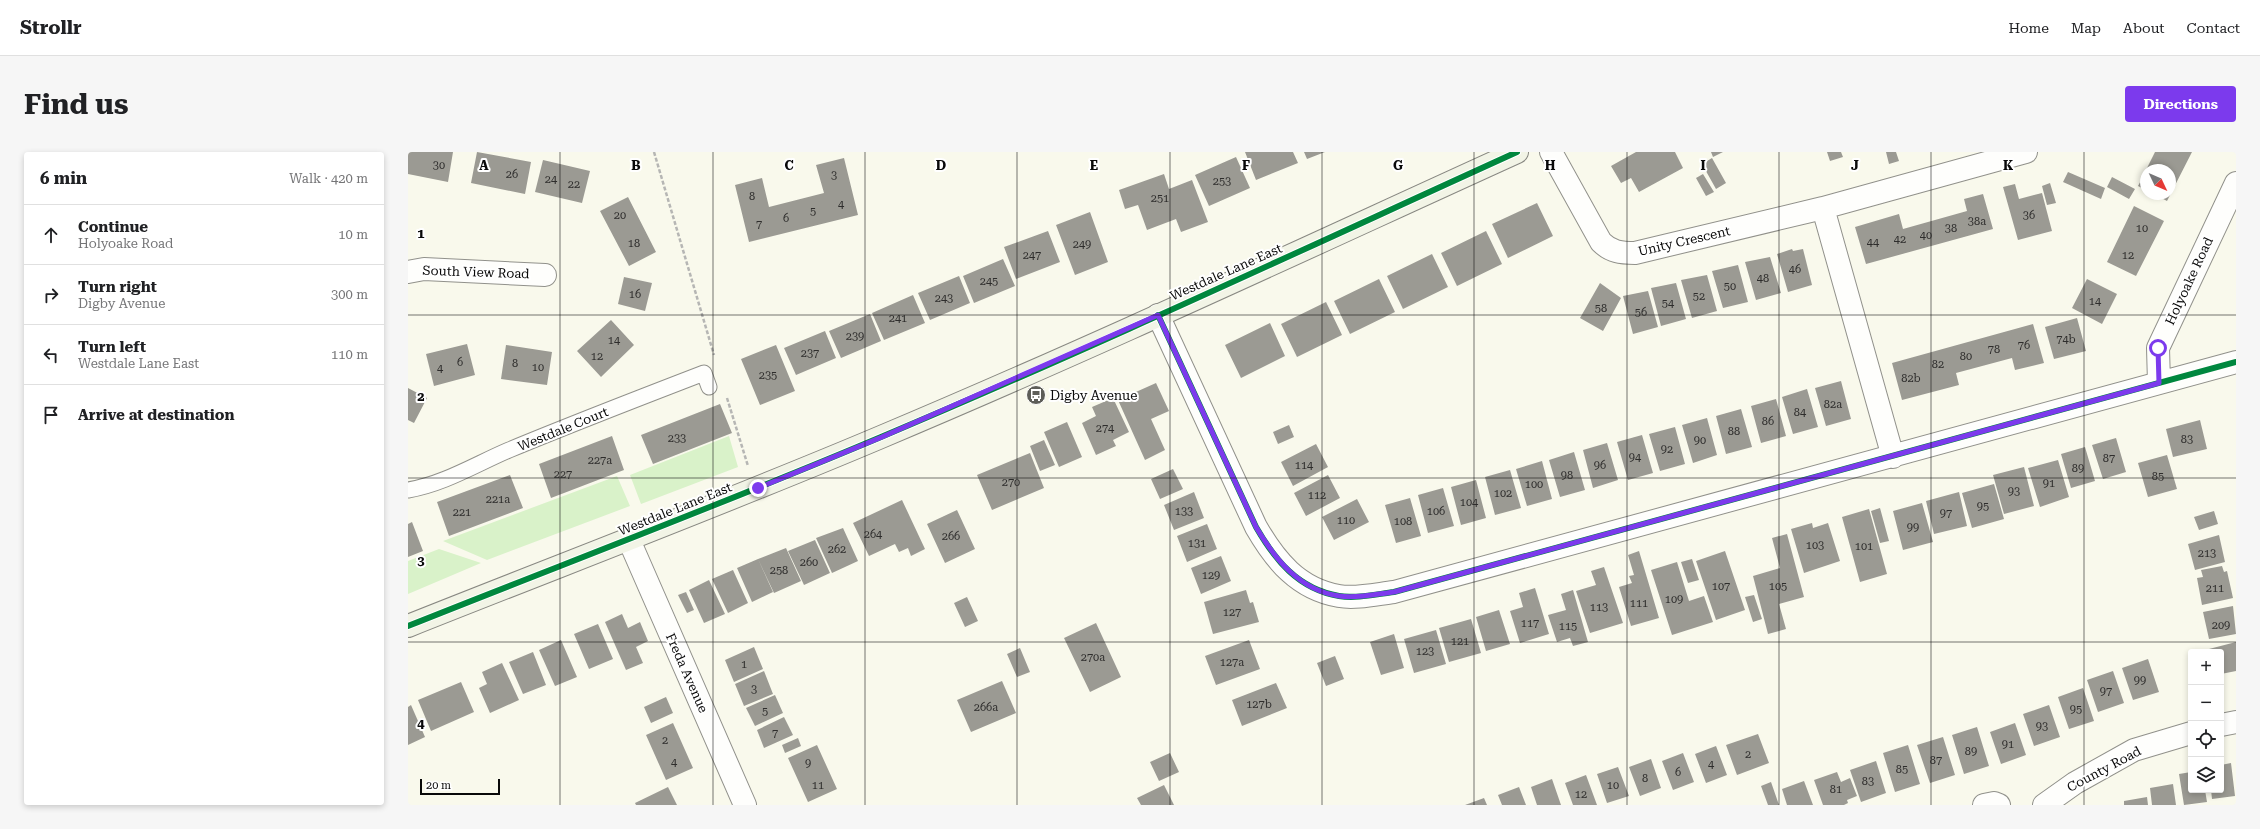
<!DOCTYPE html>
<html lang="en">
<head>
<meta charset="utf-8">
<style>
  :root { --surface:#fff; --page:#f6f6f6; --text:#202124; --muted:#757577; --line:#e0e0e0; --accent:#7c3aed }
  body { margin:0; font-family:"Roboto Serif",serif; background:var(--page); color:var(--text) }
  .controls { position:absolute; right:12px; bottom:12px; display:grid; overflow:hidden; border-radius:4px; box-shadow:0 2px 6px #0003 }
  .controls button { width:36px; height:36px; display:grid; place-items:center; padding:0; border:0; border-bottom:1px solid var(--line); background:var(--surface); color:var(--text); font:20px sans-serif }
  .compass { position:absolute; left:1732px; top:12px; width:36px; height:36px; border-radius:50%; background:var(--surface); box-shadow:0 2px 6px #0003; rotate:134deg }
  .scale { position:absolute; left:12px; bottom:10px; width:80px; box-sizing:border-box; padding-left:4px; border:2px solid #090909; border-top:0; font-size:11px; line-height:14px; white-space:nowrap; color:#090909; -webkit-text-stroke:3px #fff; paint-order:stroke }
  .stop { position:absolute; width:12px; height:12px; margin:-9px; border:3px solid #7c3aed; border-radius:50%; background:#fff }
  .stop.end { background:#7c3aed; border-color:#fff; box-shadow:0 1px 4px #0008 }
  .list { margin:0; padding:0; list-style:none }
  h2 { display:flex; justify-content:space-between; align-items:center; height:52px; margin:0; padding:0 16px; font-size:17px }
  h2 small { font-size:13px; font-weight:400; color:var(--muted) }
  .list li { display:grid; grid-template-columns:26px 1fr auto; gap:12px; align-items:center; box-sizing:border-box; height:60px; padding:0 16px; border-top:1px solid var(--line) }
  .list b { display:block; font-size:15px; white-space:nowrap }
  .list p { margin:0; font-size:13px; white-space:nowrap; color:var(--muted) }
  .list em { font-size:13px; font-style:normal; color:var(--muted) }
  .icon { flex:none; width:22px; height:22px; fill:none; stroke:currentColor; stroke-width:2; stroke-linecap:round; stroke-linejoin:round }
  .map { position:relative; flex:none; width:1828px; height:653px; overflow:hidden; border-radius:4px }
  header { display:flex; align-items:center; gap:24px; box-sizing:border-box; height:56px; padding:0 20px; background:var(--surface); border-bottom:1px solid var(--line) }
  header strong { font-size:19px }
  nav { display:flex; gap:22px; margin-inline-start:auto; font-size:14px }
  .intro { display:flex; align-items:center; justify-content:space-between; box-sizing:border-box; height:96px; padding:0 24px }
  h1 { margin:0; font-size:28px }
  .button { padding:10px 18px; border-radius:4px; background:var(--accent); color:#fff; font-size:14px; font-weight:700 }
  main { display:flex; gap:24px; padding:0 24px }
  aside { flex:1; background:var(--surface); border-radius:4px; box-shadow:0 2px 6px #0003 }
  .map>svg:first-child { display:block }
  .green { fill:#d9f2c9 }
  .building { fill:#9b9a93 }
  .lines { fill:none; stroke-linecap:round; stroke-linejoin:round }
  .lane-casing { stroke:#91918b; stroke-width:17 }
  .street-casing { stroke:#91918b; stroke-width:24 }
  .secondary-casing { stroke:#888882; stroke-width:24 }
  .path { stroke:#b6b6b4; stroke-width:2.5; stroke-dasharray:4 2; stroke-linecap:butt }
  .lane { stroke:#fefefc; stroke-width:15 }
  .street { stroke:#fefefc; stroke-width:22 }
  .secondary { stroke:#f2f4e6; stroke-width:22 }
  .cycleway-casing { stroke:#fff; stroke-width:8 }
  .cycleway { stroke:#00873e; stroke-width:6 }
  .route { stroke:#7c3aed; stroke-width:5 }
  .grid { fill:none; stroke:#090909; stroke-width:1; stroke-opacity:0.55 }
  .labels { text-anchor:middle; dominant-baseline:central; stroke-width:4; stroke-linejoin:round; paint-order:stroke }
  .number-label { font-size:11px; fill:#2e2d2c }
  .street-label { font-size:13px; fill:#090909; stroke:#fff }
  .poi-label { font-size:13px; fill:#090909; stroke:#fff; text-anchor:start }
  .grid-label { font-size:13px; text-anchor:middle; font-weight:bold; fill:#090909; stroke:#fff; stroke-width:4; stroke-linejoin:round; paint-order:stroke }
</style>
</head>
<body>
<header>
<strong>Strollr</strong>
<nav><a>Home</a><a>Map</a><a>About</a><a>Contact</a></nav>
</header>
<div class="intro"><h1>Find us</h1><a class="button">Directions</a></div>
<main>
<aside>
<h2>6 min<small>Walk · 420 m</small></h2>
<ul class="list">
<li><svg class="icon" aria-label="ahead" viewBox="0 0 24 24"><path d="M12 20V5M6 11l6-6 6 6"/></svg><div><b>Continue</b><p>Holyoake Road</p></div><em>10 m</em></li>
<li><svg class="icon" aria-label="right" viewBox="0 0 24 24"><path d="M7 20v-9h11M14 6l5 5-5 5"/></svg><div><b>Turn right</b><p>Digby Avenue</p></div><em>300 m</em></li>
<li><svg class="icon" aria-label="left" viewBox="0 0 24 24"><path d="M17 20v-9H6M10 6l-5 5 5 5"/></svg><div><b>Turn left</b><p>Westdale Lane East</p></div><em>110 m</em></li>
<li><svg class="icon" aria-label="arrive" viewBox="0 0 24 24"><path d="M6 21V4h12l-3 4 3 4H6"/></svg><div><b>Arrive at destination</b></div></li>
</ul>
</aside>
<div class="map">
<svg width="1828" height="653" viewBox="0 0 1828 653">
  <rect width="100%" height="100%" fill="#f9f9ec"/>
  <path class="green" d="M321,284L330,315L233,352L222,323Z
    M209,324L222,354L79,408L35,389Z
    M31,397L73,411L0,442V409Z"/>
  <path class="building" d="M0,0H45L40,30L0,22Z
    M69,0L123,10L117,42L63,31Z
    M837,0H885L890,11L848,28Z
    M896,0H917L899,7Z
    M1228,0H1267L1275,16L1231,40L1223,26L1213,31L1203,14Z
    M1303,0H1315L1305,5Z
    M1419,0H1433L1435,5L1422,9Z
    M1478,0H1488L1491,9L1481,12Z
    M1747,0H1784L1759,49L1746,42H1762V18H1738Z
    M828,5L842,36L801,54L787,23Z
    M436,6L450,63L341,90L327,33L354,26L361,55L416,41L408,13Z
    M1304,6L1318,31L1308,37L1294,12Z
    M135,8L182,19L174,51L127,40Z
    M1738,19V38L1730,34Z
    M1660,20L1697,36L1693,47L1655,30Z
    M756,22L761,37L784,28L800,70L773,80L768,67L739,78L730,53L717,57L711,38Z
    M1295,22L1306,40L1298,44L1288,26Z
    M1704,25L1727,37L1721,47L1699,35Z
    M1642,31L1648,51L1639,53L1634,34Z
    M1607,32L1611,47L1634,41L1644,79L1610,88L1595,35Z
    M1575,42L1585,77L1458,112L1447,75L1491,62L1495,77L1559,59L1556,47Z
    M220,45L248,100L221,114L192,59Z
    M1129,51L1145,84L1100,106L1084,72Z
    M1726,54L1756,69L1728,124L1699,110Z
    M682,60L700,110L667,123L648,73Z
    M640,79L652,110L608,127L596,95Z
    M1078,79L1094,112L1049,134L1033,101Z
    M1384,97L1385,99L1395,97L1404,133L1380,140L1369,102Z
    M1024,102L1040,135L995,157L979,124Z
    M1362,105L1373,141L1348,148L1337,110Z
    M595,107L607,134L566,151L555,124Z
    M1330,113L1340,150L1315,156L1304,119Z
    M1299,123L1309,159L1284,166L1273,128Z
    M551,124L562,151L522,168L510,141Z
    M216,125L244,131L237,159L210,152Z
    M971,127L987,160L942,182L926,149Z
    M1679,127L1709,142L1694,172L1664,156Z
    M1192,131L1213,146L1195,179L1172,166Z
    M1268,131L1278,167L1253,174L1243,136Z
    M1240,139L1250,175L1225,182L1215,144Z
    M505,143L517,171L476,188L464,161Z
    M918,150L934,183L889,205L873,172Z
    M462,162L473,189L433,206L421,179Z
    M1669,166L1678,199L1646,207L1637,175Z
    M203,168L226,193L193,225L169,199Z
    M862,171L877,204L833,226L817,193Z
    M1625,172L1636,211L1607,218L1604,206L1548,221L1551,233L1494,248L1484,211Z
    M417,179L428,206L388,223L376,196Z
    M59,192L67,223L26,234L18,202Z
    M98,193L144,200L139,233L93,227Z
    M368,193L387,239L352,253L333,207Z
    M1433,229L1443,267L1418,274L1407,236Z
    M748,231L761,259L743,267L757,298L737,308L710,248Z
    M0,236L19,246L6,271L0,268Z
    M1399,237L1410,275L1385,282L1374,245Z
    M705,246L721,280L705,288L708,294L688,303L674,271L688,264L684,255Z
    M1368,247L1378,284L1353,291L1343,254Z
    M312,252L324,281L245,312L233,283Z
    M1333,257L1344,295L1318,302L1308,264Z
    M1299,266L1309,303L1285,311L1274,273Z
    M1792,268L1799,297L1765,305L1758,277Z
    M659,270L674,305L651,315L636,280Z
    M881,273L886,285L870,292L865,280Z
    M1267,275L1277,312L1252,319L1241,282Z
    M1234,283L1245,321L1220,328L1209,290Z
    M204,284L216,318L143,346L131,312Z
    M1708,286L1718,320L1695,327L1684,293Z
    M636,288L647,313L632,319L622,294Z
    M1199,291L1210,328L1185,336L1175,298Z
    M908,292L920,315L885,334L873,310Z
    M1677,295L1687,329L1663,336L1653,302Z
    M1166,300L1177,338L1152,345L1141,308Z
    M622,301L636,336L584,358L569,323Z
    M1759,303L1769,337L1740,345L1730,311Z
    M1650,308L1661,345L1632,355L1620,316Z
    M1134,309L1144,347L1119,354L1108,317Z
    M1616,315L1626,354L1596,362L1585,323Z
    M765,317L775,337L752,347L743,327Z
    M1102,318L1113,356L1087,363L1077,325Z
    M102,323L115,356L41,384L29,350Z
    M920,323L932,346L898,364L886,341Z
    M1068,328L1078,366L1053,373L1043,335Z
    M1586,332L1596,367L1564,376L1554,341Z
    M1035,336L1046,374L1020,381L1010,343Z
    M786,340L796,366L766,378L756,353Z
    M1551,340L1559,374L1526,382L1518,349Z
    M1002,346L1013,384L988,391L977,353Z
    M949,347L961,370L926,388L914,365Z
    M494,348L517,397L503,404L500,396L491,400L487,392L461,404L445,371Z
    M1514,351L1525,390L1495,398L1485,359Z
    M1472,356L1481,389L1472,391L1463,359Z
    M1461,357L1479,422L1452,430L1434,365Z
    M549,358L567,397L537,411L519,372Z
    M1806,359L1810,372L1791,378L1786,365Z
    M4,370L15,399L0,405V372Z
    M1404,371L1405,376L1420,371L1432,409L1396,421L1383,377Z
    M799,372L809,397L779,410L769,384Z
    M435,376L450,409L424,421L408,386Z
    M1379,382L1396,445L1371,452L1378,477L1360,482L1345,424L1372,416L1364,386Z
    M1811,383L1817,410L1787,418L1780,392Z
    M407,388L422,421L396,433L380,399Z
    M378,396L393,429L366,441L350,407Z
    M1231,399L1251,466L1223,474L1211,435L1224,431L1221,424L1226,423L1220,403Z
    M1317,399L1337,458L1308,468L1288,409Z
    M813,404L823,429L793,442L783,416Z
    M350,407L365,440L344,450L329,416Z
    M1284,407L1291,428L1280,431L1273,410Z
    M1269,410L1281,449L1296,444L1305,470L1264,483L1243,418Z
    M1814,414L1816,420L1819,419L1825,446L1794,453L1789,426L1795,425L1793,418Z
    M1196,415L1215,471L1182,481L1168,439L1188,433L1183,419Z
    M325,418L340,451L320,461L304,427Z
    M301,428L317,462L296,471L281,438Z
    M1127,436L1141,482L1112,491L1102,459L1115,455L1111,441Z
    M838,438L842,451L845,450L851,470L805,482L796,450Z
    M1165,438L1180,490L1165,494L1162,486L1149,490L1140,463L1158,458L1153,442Z
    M278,440L286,458L279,461L270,443Z
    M1346,443L1354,467L1345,470L1337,445Z
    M559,445L570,469L557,475L546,451Z
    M1825,454L1828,482L1801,487L1795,460Z
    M1091,458L1102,492L1078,499L1068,465Z
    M214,462L220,476L232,470L240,489L228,495L235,511L218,518L197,470Z
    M1063,467L1073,501L1041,510L1031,476Z
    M688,471L713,525L682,540L656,486Z
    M190,472L205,507L181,517L166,482Z
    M1028,478L1038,512L1006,521L996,487Z
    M986,482L996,516L973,523L962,490Z
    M153,488L169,525L147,534L131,498Z
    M841,488L852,517L808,533L797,504Z
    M1828,490V519L1813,522V500H1801V497Z
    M346,495L355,517L326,530L317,508Z
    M612,496L622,520L609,525L599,502Z
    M125,500L138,533L115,542L101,510Z
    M927,504L936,527L918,534L909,511Z
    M1740,507L1751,540L1725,548L1714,516Z
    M94,511L111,548L82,561L71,536L79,532L74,520Z
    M356,519L365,542L336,554L327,532Z
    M1705,519L1716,551L1690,560L1679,528Z
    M594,529L608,561L563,580L549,548Z
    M53,530L66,560L23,579L10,548Z
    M868,531L879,556L834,574L824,548Z
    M1675,536L1686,569L1661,577L1650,545Z
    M367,543L375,561L347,574L338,556Z
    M258,545L265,561L243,571L236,555Z
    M3,553L17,585L0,593V555Z
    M1641,553L1652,585L1626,594L1615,562Z
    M376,565L385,583L356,596L349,578Z
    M265,571L285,616L258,628L238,583Z
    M1607,571L1618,603L1593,612L1582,580Z
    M1569,575L1581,614L1556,622L1544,583Z
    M1350,582L1361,611L1329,623L1318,593Z
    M1535,585L1547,623L1522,631L1509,593Z
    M390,586L393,594L377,601L374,593Z
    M409,593L429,637L400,650L380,606Z
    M1500,593L1512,632L1487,640L1475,601Z
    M1308,594L1319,623L1298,631L1287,602Z
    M762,601L771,620L751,629L742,610Z
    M1275,601L1286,630L1265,638L1254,609Z
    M1243,607L1253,636L1232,644L1221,615Z
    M1468,609L1478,641L1453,650L1442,618Z
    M1823,611L1827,644L1804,647L1803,638H1813V613Z
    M1210,615L1221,644L1199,651L1189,622Z
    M1429,620L1433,630L1442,626L1449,644L1439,648L1440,651L1436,653H1415L1406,628Z
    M1783,620V638H1797L1799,650L1776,653L1771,622Z
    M1178,623L1189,653H1165L1157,631Z
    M1144,627L1153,653H1129L1123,635Z
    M1396,629L1405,653H1379L1374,637Z
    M1363,630L1371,653H1360L1353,634Z
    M1765,632L1768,653H1744L1742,636Z
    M756,633L766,653H733L729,646Z
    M260,635L269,653H228L227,651Z
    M1111,635L1118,653H1094L1090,643Z
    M1739,645L1740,653H1716V649Z
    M1076,646L1079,653H1057Z"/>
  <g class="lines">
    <g class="lane-casing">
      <path id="lane" d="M0,338C36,332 68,312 101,298C166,271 231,246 296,221L301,235"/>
    </g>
    <g class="street-casing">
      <path id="street" d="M1143,0L1193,90C1203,100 1213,101 1227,101L1415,56L1618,0
        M1415,56L1485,305
        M0,120L16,117L137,123
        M750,163L848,375C867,408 890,437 931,444C948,447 969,442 986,440L1828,210
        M1751,231L1750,196L1828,31
        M221,388L337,653
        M1813,573L1828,570
        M1576,653L1586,651L1591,653
        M1636,653L1667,631L1726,598L1783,581"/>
    </g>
    <g class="secondary-casing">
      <path id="secondary" d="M0,474C158,411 317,351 473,285C687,195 898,96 1109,0"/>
    </g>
    <path class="path" d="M246,0L306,203
      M319,246L340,314"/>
    <use href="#lane" class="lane"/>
    <use href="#street" class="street"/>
    <use href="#secondary" class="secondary"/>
    <g class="cycleway-casing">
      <path id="cycleway" d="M750,163L848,375C867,408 890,437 931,444C948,447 969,442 986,440L1828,210
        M0,474C158,411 317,351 473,285C687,195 898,96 1109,0"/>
    </g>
    <use href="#cycleway" class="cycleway"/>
  </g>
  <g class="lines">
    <path class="route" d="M350,336L474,285L750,163L848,375C867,407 891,438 931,444C948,447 969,442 986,440L1751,231L1750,196"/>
  </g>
  <path class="grid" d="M152,0V653M305,0V653M457,0V653M609,0V653M762,0V653M914,0V653M1066,0V653M1219,0V653M1371,0V653M1523,0V653M1676,0V653M0,163H1828M0,326H1828M0,490H1828"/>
  <defs>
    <g id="bus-disc" transform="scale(1)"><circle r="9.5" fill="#5d5d58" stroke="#fff"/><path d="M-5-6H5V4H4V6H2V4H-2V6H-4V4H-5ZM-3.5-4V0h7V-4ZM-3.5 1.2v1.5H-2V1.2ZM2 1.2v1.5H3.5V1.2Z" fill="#fff"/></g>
  </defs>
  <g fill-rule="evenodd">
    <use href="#bus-disc" x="628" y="243"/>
  </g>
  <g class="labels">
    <g class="number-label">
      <text x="31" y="13">30</text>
      <text x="104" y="22">26</text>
      <text x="426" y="23">3</text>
      <text x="143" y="27">24</text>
      <text x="814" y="29">253</text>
      <text x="166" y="32">22</text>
      <text x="344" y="44">8</text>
      <text x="752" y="46">251</text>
      <text x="433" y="52">4</text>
      <text x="405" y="59">5</text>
      <text x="212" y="63">20</text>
      <text x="1621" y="63">36</text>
      <text x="378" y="66">6</text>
      <text x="1569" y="69">38a</text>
      <text x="351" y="72">7</text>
      <text x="1543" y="76">38</text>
      <text x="1734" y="76">10</text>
      <text x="1518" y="83">40</text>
      <text x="1492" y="87">42</text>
      <text x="1465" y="90">44</text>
      <text x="226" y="91">18</text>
      <text x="674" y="92">249</text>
      <text x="624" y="103">247</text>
      <text x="1720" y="103">12</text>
      <text x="1387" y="117">46</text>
      <text x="1355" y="126">48</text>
      <text x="581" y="129">245</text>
      <text x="1322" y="134">50</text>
      <text x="227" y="142">16</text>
      <text x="1291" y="144">52</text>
      <text x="536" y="146">243</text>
      <text x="1687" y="149">14</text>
      <text x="1260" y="151">54</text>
      <text x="1193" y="156">58</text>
      <text x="1233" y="160">56</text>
      <text x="490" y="166">241</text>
      <text x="447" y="184">239</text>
      <text x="1658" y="187">74b</text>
      <text x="206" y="188">14</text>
      <text x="1616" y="193">76</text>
      <text x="1586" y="197">78</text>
      <text x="402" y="201">237</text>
      <text x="189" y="204">12</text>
      <text x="1558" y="204">80</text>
      <text x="52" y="210">6</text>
      <text x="107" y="211">8</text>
      <text x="1530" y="212">82</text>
      <text x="130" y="215">10</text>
      <text x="32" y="216">4</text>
      <text x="360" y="223">235</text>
      <text x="1503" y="226">82b</text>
      <text x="1425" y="252">82a</text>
      <text x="1392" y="260">84</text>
      <text x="1360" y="269">86</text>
      <text x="697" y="276">274</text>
      <text x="1326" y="279">88</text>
      <text x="269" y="286">233</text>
      <text x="1779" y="287">83</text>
      <text x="1292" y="288">90</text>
      <text x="1259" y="297">92</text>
      <text x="1227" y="305">94</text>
      <text x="1701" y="306">87</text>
      <text x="192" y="308">227a</text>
      <text x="896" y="313">114</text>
      <text x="1192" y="313">96</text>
      <text x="1670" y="316">89</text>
      <text x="155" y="322">227</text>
      <text x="1159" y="323">98</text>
      <text x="1750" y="324">85</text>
      <text x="603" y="330">270</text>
      <text x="1641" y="331">91</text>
      <text x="1126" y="332">100</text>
      <text x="1606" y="339">93</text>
      <text x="1095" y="341">102</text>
      <text x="909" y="343">112</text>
      <text x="90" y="347">221a</text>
      <text x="1061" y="350">104</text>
      <text x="1575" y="354">95</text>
      <text x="776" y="359">133</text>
      <text x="1028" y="359">106</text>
      <text x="54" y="360">221</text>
      <text x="1538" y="361">97</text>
      <text x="938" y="368">110</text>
      <text x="995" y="369">108</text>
      <text x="1505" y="375">99</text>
      <text x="465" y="382">264</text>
      <text x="543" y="384">266</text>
      <text x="789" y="391">131</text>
      <text x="1407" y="393">103</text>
      <text x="1456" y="394">101</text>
      <text x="429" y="397">262</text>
      <text x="1799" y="401">213</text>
      <text x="401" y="410">260</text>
      <text x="371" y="418">258</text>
      <text x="803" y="423">129</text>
      <text x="1313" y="434">107</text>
      <text x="1370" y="434">105</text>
      <text x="1807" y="436">211</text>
      <text x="1266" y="447">109</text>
      <text x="1231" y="451">111</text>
      <text x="1191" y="455">113</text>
      <text x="824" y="460">127</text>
      <text x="1122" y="471">117</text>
      <text x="1813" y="473">209</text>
      <text x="1160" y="474">115</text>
      <text x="1052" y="489">121</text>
      <text x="1017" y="499">123</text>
      <text x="685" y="505">270a</text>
      <text x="824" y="510">127a</text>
      <text x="336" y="512">1</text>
      <text x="1732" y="528">99</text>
      <text x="346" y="537">3</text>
      <text x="1698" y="539">97</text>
      <text x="851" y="552">127b</text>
      <text x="578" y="555">266a</text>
      <text x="1668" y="557">95</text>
      <text x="357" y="559">5</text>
      <text x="1634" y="574">93</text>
      <text x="367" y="581">7</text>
      <text x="257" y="588">2</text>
      <text x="1600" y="592">91</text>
      <text x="1563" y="599">89</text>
      <text x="1340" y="602">2</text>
      <text x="1528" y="608">87</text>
      <text x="266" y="610">4</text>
      <text x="400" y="611">9</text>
      <text x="1303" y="612">4</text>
      <text x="1494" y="617">85</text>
      <text x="1270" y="620">6</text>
      <text x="1237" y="626">8</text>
      <text x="1460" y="629">83</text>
      <text x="410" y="633">11</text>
      <text x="1205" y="633">10</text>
      <text x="1428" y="637">81</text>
      <text x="1173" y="642">12</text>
    </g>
    <g class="street-label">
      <text transform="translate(1276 89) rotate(-13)">Unity Crescent</text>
      <text transform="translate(68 120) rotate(2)">South View Road</text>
      <text transform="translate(818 120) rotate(-24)">Westdale Lane East</text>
      <text transform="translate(1781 129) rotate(-65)">Holyoake Road</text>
      <text transform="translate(155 277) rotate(-22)">Westdale Court</text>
      <text transform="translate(267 357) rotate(-22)">Westdale Lane East</text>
      <text transform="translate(279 521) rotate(66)">Freda Avenue</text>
      <text transform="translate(1696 617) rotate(-28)">County Road</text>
    </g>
    <g class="poi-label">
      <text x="642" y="243">Digby Avenue</text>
    </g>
  </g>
  <g class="grid-label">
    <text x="76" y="18">A</text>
    <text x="228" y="18">B</text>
    <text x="381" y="18">C</text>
    <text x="533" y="18">D</text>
    <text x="686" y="18">E</text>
    <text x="838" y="18">F</text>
    <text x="990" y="18">G</text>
    <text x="1142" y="18">H</text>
    <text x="1295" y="18">I</text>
    <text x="1447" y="18">J</text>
    <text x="1600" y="18">K</text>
    <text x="13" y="86">1</text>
    <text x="13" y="249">2</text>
    <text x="13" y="413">3</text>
    <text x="13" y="576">4</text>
  </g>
</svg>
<div class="controls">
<button>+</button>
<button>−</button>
<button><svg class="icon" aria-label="locate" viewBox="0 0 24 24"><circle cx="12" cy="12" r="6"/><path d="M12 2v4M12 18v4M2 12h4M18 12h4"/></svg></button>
<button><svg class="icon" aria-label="layers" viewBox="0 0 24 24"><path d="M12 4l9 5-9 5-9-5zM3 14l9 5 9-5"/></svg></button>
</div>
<svg class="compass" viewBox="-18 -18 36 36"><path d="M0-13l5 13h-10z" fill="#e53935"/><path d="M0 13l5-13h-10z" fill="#757577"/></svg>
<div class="scale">20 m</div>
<div class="stop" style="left:1750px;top:196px"></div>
<div class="stop end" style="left:350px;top:336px"></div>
</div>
</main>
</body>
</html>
